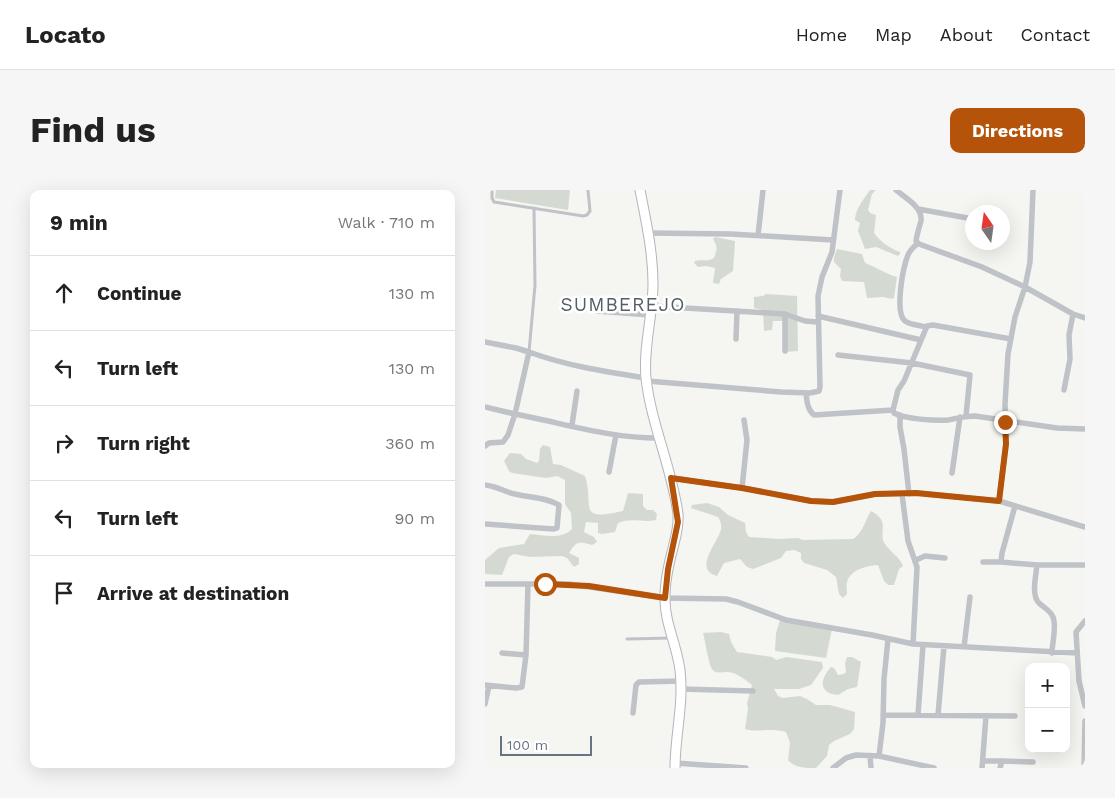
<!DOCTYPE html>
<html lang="en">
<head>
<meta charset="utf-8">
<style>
  :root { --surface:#fff; --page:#f6f6f6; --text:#222; --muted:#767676; --line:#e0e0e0; --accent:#b45309 }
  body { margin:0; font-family:"Work Sans",sans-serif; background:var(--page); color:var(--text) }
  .controls { position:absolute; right:15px; bottom:15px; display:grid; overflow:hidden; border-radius:10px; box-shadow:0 5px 20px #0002 }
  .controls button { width:45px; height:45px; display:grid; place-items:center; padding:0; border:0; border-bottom:1px solid var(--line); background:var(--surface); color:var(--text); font:25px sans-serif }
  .compass { position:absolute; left:480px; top:15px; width:45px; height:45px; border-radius:50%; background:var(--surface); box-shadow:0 5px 20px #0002; rotate:347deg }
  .scale { position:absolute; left:15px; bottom:12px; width:92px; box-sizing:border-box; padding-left:5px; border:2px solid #677481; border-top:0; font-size:14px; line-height:18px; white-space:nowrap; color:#677481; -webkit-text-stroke:4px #fff; paint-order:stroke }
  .stop { position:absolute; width:15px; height:15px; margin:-11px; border:4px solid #b45309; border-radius:50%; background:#fff }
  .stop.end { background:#b45309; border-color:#fff; box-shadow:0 1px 5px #0008 }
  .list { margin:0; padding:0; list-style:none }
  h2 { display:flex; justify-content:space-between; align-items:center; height:65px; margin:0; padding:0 20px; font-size:21px }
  h2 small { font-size:16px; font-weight:400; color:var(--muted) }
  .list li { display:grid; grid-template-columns:32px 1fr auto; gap:15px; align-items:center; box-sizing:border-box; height:75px; padding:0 20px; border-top:1px solid var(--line) }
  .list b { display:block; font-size:19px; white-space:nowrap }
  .list em { font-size:16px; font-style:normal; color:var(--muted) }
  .icon { flex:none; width:28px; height:28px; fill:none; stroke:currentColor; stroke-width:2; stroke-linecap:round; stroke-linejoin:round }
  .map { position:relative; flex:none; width:600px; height:578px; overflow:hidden; border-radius:10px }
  header { display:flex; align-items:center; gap:30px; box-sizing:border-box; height:70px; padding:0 25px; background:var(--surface); border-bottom:1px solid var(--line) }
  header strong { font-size:24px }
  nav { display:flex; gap:28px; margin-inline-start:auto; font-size:18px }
  .intro { display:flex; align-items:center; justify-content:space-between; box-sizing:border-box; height:120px; padding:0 30px }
  h1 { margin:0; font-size:35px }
  .button { padding:12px 22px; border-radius:10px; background:var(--accent); color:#fff; font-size:18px; font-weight:700 }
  main { display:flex; gap:30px; padding:0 30px }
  aside { flex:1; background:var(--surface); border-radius:10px; box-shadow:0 5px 20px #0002 }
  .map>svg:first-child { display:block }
  .green { fill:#d4dad2 }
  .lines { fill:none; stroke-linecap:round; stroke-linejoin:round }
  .secondary-casing { stroke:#b2b6ba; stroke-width:11 }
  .lane { stroke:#bfc2c6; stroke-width:3 }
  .street { stroke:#bfc2c6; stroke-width:5.5 }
  .secondary { stroke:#fff; stroke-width:9 }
  .route { stroke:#b45309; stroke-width:6 }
  .labels { text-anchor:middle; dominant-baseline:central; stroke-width:5; stroke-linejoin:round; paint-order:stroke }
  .quarter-label { font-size:19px; letter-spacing:1px; fill:#545e67; stroke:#fff }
</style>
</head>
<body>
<header>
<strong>Locato</strong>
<nav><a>Home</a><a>Map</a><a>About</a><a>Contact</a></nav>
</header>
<div class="intro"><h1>Find us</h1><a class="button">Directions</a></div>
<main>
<aside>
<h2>9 min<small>Walk · 710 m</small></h2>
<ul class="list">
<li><svg class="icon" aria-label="ahead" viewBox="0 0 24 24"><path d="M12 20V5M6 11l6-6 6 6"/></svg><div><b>Continue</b></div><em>130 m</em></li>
<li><svg class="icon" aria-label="left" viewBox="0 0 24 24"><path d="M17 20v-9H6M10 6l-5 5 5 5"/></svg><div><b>Turn left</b></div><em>130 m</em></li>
<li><svg class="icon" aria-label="right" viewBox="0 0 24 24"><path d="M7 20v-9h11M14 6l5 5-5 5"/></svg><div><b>Turn right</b></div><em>360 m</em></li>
<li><svg class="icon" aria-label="left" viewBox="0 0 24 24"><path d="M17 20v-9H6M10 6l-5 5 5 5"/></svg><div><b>Turn left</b></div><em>90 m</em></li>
<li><svg class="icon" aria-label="arrive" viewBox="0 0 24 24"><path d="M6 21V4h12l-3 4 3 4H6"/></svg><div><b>Arrive at destination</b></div></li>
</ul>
</aside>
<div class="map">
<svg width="600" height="578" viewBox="0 0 600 578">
  <rect width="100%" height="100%" fill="#f5f5f2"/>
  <path class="green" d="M11,0H85L83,20L10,8Z
    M385,0H391L387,4L383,20L385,23L391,25L389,43C396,52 404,58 415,62V64L413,66L391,57L380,59L373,41L375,33L370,30C370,19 379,9 385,0Z
    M230,47L250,51L248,81L236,89L234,94L228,93L230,78L221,76L213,77L209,73L210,71C215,69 222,72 229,68C233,58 232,56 228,49Z
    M352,59L377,64L380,73C392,77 400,84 412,87L409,108L407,109L398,107L382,108L379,92L357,91L355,86L356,79L349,72V67Z
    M281,104L312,106L313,161L299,162L298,131H288L287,140L279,141L278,120L269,118V107L278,106Z
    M58,255L65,257L68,274L76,275L100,286C110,316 90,332 138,321L143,303L158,304V316L162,320H168L172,324L171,330C159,333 145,327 133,333L130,342L117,344L113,343V333L101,332L99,342L109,347L112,352L107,355C93,351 92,351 84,363L94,368V374L89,377L82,368L77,366L45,367L29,364L24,367L17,385L0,384V370L14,358L39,354L45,344C58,345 76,350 87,339L86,323L80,314V290L72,286L61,288L27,283L24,281L19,271L25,263L36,264L41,269L52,273L54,271L55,259Z
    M222,313L234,317L243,325L260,333L261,342L264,347L294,349L313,348L318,350L368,349C378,343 380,330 386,321C407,332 392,342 400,354C406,363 414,366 418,376L414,379L409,395H403L399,391L393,375C382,376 366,379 362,392C361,395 362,400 362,404L358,408L354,404L351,387L342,380L319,373L316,369V363L309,360L301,361L296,368L268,379L262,377L255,369L239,373L232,386C207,380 234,351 236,339C237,335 235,330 233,327L206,318L207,315Z
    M295,430L347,439L341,468L290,461L291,443Z
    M236,442L244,444L246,452L252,462L287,467L291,470L301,467L337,472L338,478L326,495L314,499H289L293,506L298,508L315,506L322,509L331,515H345L370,522L369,539L365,544L349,551L344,555L342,566L331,578C320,578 310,578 303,570L305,553L301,542C285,537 272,543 260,539L263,519L262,513L267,495C259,489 253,483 242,482C237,482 230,484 227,479C224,475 220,450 218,443Z
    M362,467H367L376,472L372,497L363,499L353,505C333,503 335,489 346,477L349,478L353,485L359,484L361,482L360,473Z"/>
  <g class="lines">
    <g class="secondary-casing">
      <path id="secondary" d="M155,0C161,31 168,62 168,94C168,125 158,157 161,188C166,234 187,278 193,324C194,336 191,346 188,358C184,373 180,390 180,406C179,432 192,455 195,480C199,514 190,545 190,578"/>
    </g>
    <path class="lane" d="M7,0V8L9,12L98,26L102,25L105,21L103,0
      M44,162L50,95L49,18
      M142,449L187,448"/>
    <path class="street" d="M411,0C420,8 438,17 436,31C434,38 432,44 431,51L434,54L497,77L540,97L588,124L600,128
      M433,19L488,29
      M163,43L246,44L348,50
      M273,46L278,0
      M433,53C429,57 425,60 423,65C418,77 410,120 419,130C423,135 435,135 441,137
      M167,116L300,124L320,131L333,132
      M112,121L165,125
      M333,126L436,150
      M251,149L252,121
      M526,149L448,135L442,136L419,191L413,200L408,220L409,223C420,229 450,231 463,230C473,228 480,226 490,226L572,238L600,239
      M0,152L31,158L44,162
      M300,161V124
      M353,165L427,173L485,185L481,226
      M161,188C122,182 82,176 44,162L30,224C78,233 127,249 176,248
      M162,191L296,202L325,203L334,201L335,197L333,106L337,87L347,62L355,0
      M579,200L585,169L584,145L588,124
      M321,203C322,211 322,219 329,225L408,220
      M0,217L30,224L23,245L18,252L4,253L0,256
      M415,225V237L419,259L424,304
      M87,235L92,201
      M124,282L131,245
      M467,283L475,227
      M186,288L257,298L326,311L348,312L390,304L431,303L514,311L600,337
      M0,295C9,296 15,299 23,302C40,308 59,306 74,315L72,338L68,339L0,334
      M257,298L262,250L259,230
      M417,304L423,351L432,377L428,454
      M514,311L521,254L520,214L523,164L530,127L540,97L545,72L548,0
      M530,316L517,363L516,372L552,375H600
      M431,370L440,366L460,368
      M498,372H516
      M552,375C551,385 546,406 554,413C559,418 565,420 568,427C572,437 567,453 567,463
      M0,394H84L180,408L241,409L253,412L301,430L387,445L428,454L592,463
      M600,431L591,442L594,491L600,516
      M479,457L485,407
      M17,463L41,465
      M0,495L31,498L37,497L41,465L43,394
      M196,499L268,501
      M0,514L4,496
      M148,523L151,495L154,492L196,491
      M398,525L530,526
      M433,525L438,455
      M453,525L459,456
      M385,566L386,578
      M394,566L449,578
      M498,571H517
      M190,573L261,578
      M348,578L361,568L371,565L394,566L398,533L399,489L403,449
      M497,578L501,526
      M515,578L517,571L548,572
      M599,578L600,531"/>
    <use href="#secondary" class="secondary"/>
  </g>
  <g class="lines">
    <path class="route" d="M60,394L104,396L180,408L183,379L193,332L186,288L257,298L326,311L348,312L390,304L431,303L514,311L521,254L520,232"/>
  </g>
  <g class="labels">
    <g class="quarter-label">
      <text x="138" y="114">SUMBEREJO</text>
    </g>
  </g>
</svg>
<div class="controls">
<button>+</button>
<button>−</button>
</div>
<svg class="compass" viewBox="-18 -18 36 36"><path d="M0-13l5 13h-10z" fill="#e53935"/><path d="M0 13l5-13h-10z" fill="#767676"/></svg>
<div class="scale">100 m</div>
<div class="stop" style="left:60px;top:394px"></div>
<div class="stop end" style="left:520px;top:232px"></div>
</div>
</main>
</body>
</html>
